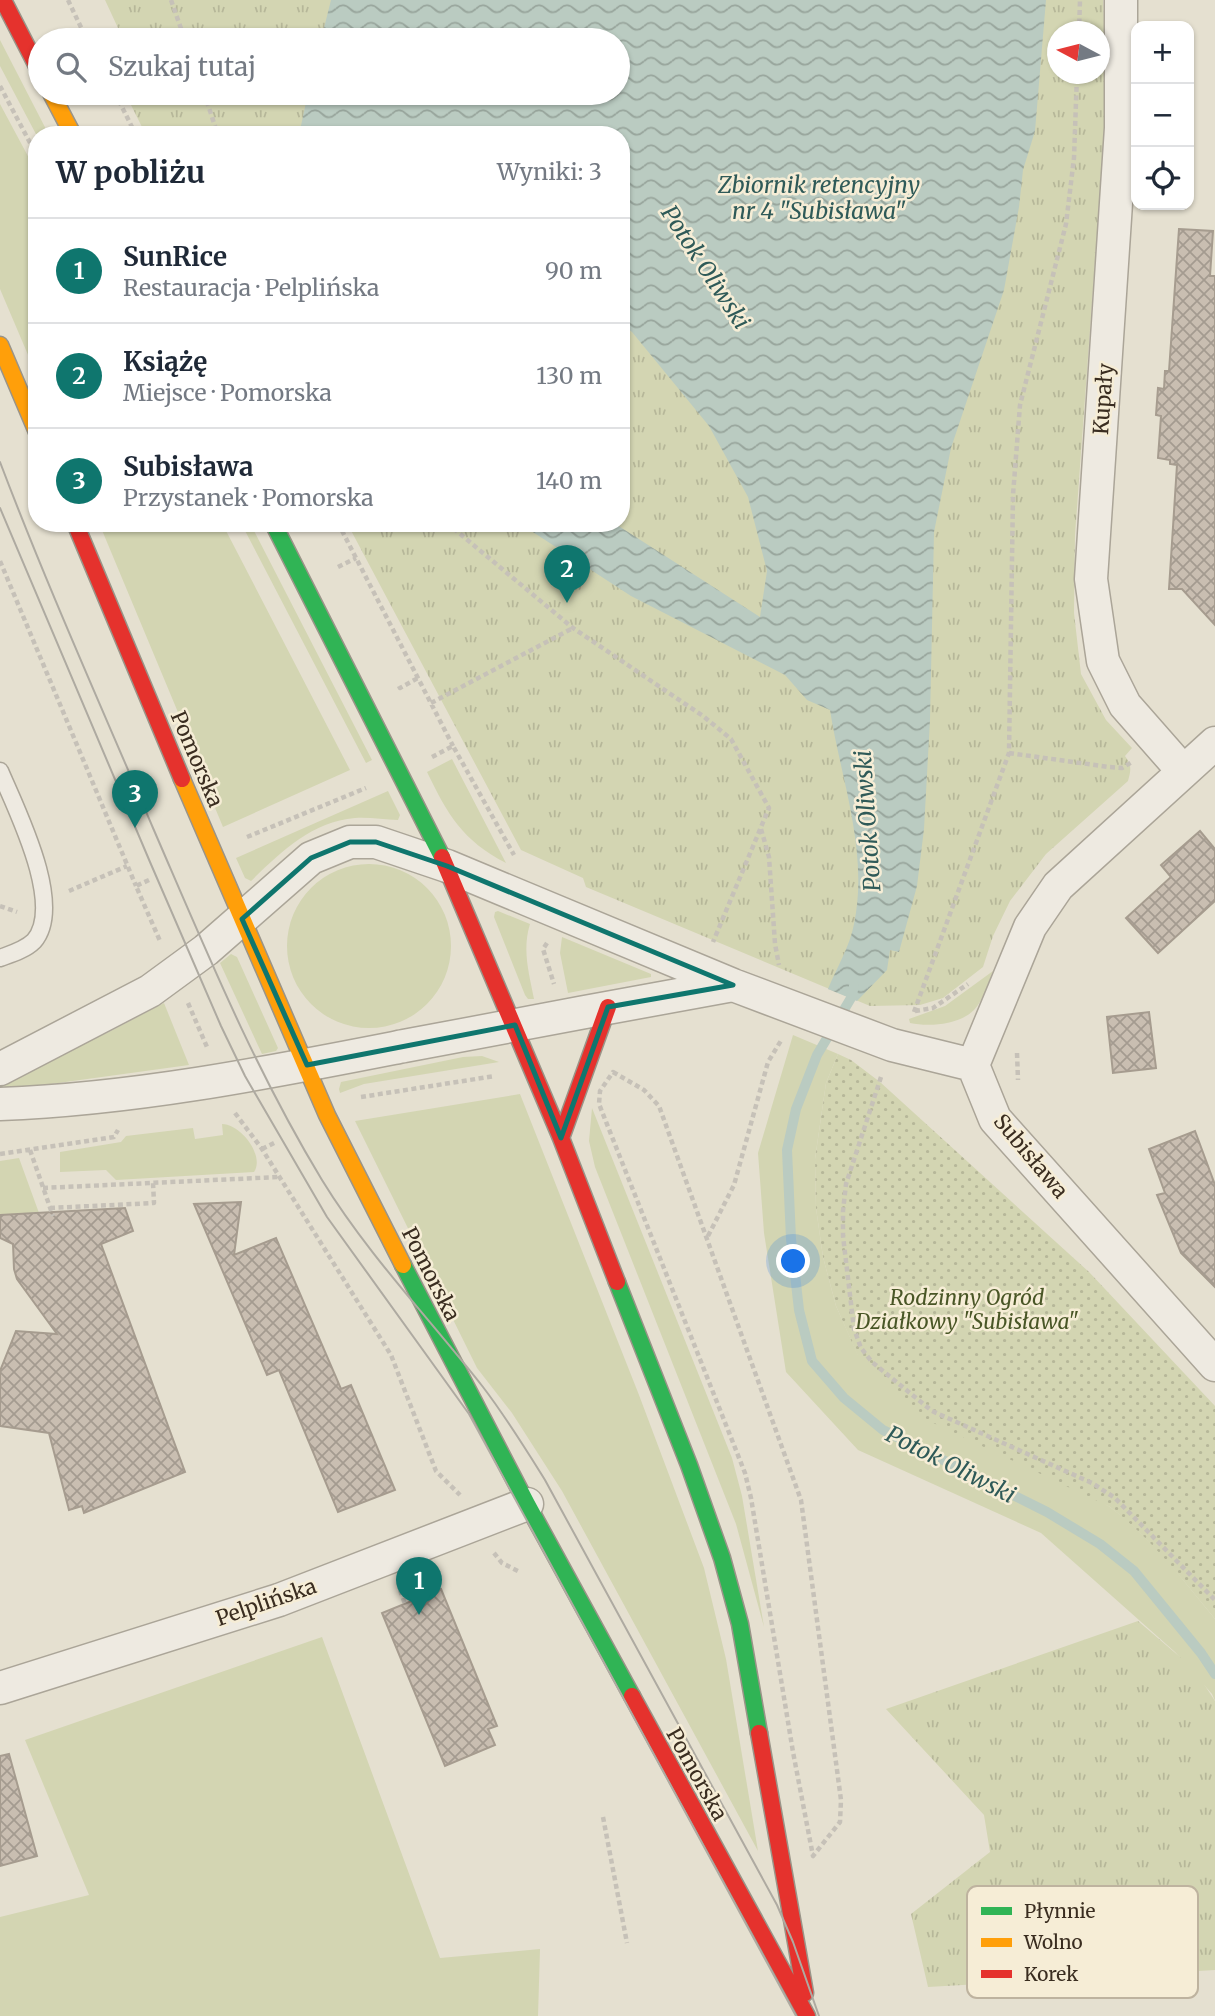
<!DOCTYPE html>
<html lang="pl">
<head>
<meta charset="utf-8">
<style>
  :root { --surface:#fff; --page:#f6f6f7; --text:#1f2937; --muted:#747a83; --line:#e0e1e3; --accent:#0f766e }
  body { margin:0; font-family:Merriweather,serif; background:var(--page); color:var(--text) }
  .controls { position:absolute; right:21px; top:21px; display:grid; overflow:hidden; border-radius:14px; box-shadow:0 2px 5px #0004 }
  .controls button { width:63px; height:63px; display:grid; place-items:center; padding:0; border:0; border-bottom:2px solid var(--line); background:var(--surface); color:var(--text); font:35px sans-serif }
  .compass { position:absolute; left:1047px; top:21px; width:63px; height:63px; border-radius:50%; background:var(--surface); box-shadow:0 2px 5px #0004; rotate:277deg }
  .you { position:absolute; left:794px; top:1262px; width:24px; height:24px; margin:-18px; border:5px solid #fff; border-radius:50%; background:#1a73e8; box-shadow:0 0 0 10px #1a73e833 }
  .badge { display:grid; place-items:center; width:46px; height:46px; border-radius:50%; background:var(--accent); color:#fff; font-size:23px; font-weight:700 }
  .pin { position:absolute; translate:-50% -58px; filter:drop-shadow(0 2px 4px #0008) }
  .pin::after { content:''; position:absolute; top:37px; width:24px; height:21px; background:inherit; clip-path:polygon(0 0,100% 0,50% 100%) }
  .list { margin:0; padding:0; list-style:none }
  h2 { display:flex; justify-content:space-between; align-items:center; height:91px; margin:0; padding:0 28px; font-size:30px }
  h2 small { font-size:23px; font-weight:400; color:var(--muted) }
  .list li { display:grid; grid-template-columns:46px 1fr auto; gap:21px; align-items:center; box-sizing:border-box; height:105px; padding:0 28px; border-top:2px solid var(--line) }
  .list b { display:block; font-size:26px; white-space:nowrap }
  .list p { margin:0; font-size:23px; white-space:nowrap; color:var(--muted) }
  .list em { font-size:23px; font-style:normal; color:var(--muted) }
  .icon { flex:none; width:38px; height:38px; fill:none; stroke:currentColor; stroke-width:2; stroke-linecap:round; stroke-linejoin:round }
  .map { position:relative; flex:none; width:1215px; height:2016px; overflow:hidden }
  .search { position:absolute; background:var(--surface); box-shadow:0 2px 5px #0004; left:28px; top:28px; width:602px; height:77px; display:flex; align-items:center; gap:18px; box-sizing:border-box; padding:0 24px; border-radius:38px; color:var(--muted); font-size:26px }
  .panel { position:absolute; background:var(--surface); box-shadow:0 2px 5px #0004; left:28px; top:126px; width:602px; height:406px; border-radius:28px }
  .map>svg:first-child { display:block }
  .grass { fill:#d3d5b2 }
  .park { fill:url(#park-tufts); fill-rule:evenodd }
  .garden { fill:url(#garden-dots) }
  .water { fill:url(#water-waves) }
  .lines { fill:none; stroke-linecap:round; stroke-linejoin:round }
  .stream { stroke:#bacbc1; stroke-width:10 }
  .building { fill:url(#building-cross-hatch); stroke:#a69c8f; stroke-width:2 }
  .lane-casing { stroke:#aba598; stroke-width:19 }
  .street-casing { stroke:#aba598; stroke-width:35 }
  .fast-casing { stroke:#9a9488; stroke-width:19 }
  .slow-casing { stroke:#9a9488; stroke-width:19 }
  .jam-casing { stroke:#9a9488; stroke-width:19 }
  .path { stroke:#c6c1b8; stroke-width:4.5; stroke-dasharray:5 3.5; stroke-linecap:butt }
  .lane { stroke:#eeeae1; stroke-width:16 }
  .street { stroke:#eeeae1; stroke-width:32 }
  .fast { stroke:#30b455; stroke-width:16 }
  .slow { stroke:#ff9f0a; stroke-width:16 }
  .jam { stroke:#e5322d; stroke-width:16 }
  .tram { stroke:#aeaaa1; stroke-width:2 }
  .marked { fill:none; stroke:#0f766e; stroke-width:5; stroke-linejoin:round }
  .labels { text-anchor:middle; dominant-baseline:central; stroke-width:5; stroke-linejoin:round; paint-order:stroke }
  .street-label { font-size:21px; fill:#3a2d20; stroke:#f6edd6 }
  .park-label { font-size:21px; font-style:italic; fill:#495626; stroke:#f6edd6 }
  .water-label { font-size:23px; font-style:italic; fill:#2f5a58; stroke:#f6edd6 }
  .key { fill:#f6edd6; stroke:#beb39f; stroke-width:2 }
  .key-label { font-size:19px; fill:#3a2d20 }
</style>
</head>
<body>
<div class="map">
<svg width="1215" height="2016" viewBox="0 0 1215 2016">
  <defs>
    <pattern id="park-tufts" width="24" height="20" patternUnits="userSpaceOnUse" patternTransform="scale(1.75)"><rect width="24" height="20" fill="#d3d5b2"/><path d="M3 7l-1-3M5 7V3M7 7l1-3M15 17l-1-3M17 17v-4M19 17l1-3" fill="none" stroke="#b6b799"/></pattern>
    <pattern id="garden-dots" width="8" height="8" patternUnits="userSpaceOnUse" patternTransform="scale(1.75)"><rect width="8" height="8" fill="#d3d5b2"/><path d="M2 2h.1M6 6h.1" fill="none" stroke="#b6b799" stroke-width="1.8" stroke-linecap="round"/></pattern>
    <pattern id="water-waves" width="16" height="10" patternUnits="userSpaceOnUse" patternTransform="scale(1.75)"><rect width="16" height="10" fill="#bacbc1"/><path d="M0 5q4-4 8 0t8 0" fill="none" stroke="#98a59c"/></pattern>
    <pattern id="building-cross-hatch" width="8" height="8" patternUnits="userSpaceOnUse" patternTransform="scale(1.75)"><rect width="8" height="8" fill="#c9beb1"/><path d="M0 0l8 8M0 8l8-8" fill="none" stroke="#a49b90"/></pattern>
  </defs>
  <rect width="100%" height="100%" fill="#e5e0d0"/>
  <path class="grass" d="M0,40L49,135L37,136L0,66Z
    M0,104L37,173V376L0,289Z
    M99,523H222L350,770L223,827L208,791L210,789Z
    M241,523H250L372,760L366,763Z
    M452,759L506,863C462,840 448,815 427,772Z
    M388,791L400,815L398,820C384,820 370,817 355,818C311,822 281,852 251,881L245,878L236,858Z
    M287 946a82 82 0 1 1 164 0a82 82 0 1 1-164 0Z
    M498,911L530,924C522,950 529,973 534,999H528L525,995L494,917L495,912Z
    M562,937L651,974V977L568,993L560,953Z
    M231,954L237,957L278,1048L276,1051L262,1054L220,963Z
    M993,971C988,983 983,1001 974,1010C959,1025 929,1027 910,1023L909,1019L945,1006Z
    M164,1003L189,1065L0,1091V1083L109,1032Z
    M793,1035L838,1054L826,1083L815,1159L816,1208L823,1257L836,1306L858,1355L1110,1507L1127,1520L1162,1554L1215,1619V1701L1212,1694L1175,1652L1041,1533L858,1450L786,1372L764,1233L758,1153Z
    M482,1056L499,1062L364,1084L340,1093L339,1089L341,1082L463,1057Z
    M520,1094L639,1395L704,1568L726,1659L758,1851L562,1491L512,1413L477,1368L355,1121Z
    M592,1108L732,1458L742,1496L764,1627L736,1524L595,1167L589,1141Z
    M222,1124C241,1124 265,1156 254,1172L116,1180L106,1170L60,1172V1152L121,1142L126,1136L193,1128L195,1139L223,1135Z
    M19,1158L39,1213L0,1215V1161Z
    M322,1637L440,1958L540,1949L538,2016H0V1917L89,1895L25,1740Z"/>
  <path class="park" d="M105,0H1103L1107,97L1075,535L1074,613L1081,674L1106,720L1132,748L1125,756C1132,765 1131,770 1128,781L1046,854L1010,901L993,936L983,967L943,998L920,1005L870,1006L586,887L583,878L521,850L347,523H621V135H146L125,93H618V40H98L97,38L118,28ZM1058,32H1100V74H1058Z
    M1138,1621L1194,1669L1215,1701V1970L928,1987L911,1914L990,1852L984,1815L886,1709Z"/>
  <path class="garden" d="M838,1054L851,1060L880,1082L1089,1272L1215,1406V1619C1182,1579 1151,1538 1110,1507L927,1420L858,1356L836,1306L823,1257L816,1208L815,1159L826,1083Z"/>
  <path class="water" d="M331,0H1046L1035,131L1023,170L1019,207L1004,290L951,448L934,532L930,720L924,829L917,886L899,952L890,950L887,970L857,1001L828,989C836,969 850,946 854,924C869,852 841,780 830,710L807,700L785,675L631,596L519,523H614L760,617L767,571L748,497L709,426L632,332L621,324V135H299L308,93H618V40H321Z"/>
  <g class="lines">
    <path class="stream" d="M854,986L851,998L817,1055L796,1109L787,1150L791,1239L799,1310L812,1361L844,1398L883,1430L1047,1512L1100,1544L1134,1571L1201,1653L1215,1674"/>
  </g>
  <path class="building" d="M1179,229L1213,231L1210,276H1215V625L1182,589H1169L1177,465L1170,464V460L1158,458L1161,416L1156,415L1158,388L1164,389L1165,371H1169Z
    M1200,831L1215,849V901L1158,953L1126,918L1171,877L1161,865Z
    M1149,1012L1156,1068L1113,1073L1107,1017Z
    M1195,1131L1215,1185V1287L1181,1253L1157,1195L1165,1193L1149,1149Z
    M241,1202L234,1255L276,1238L341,1389L351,1385L395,1490L338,1512L279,1370L267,1375L194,1204Z
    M125,1208L133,1231L101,1244L185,1472L84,1513L82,1506L69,1510L49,1433L0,1426V1371L16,1331L57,1334L17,1279L14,1269L13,1244L0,1238V1215Z
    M441,1589L497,1726L488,1729L495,1745L445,1766L382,1613Z
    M9,1754L37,1856L0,1866V1756Z"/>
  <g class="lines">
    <g class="lane-casing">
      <path id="lane" d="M0,771C16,809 65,905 34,941C25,950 11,954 0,958"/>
    </g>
    <g class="street-casing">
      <path id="street" d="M1121,0V128L1091,579L1103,661L1125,705L1183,771
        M973,1065L1030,927L1058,886L1215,743
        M973,1065L995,1119L1215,1365
        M0,1069L150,991L206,950L311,858L350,842H376L447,866L733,985L892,1045L973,1065
        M0,1104C136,1099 271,1072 404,1046C514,1025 623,1005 733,985
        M0,1688L279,1600L527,1504"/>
    </g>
    <g class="fast-casing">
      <path id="fast" d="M273,523L442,857
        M403,1265L527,1504L632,1696
        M617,1282L689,1465L722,1558L740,1624L759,1733"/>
    </g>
    <g class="slow-casing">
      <path id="slow" d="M51,93L73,135
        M0,345L37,432
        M182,779L327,1115L403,1265"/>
    </g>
    <g class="jam-casing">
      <path id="jam" d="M3,0L40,72
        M75,523L182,779
        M442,857L561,1138L617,1282
        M561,1138L608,1007
        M632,1696L807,2016
        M759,1733L805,1993"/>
    </g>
    <path class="path" d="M68,0L87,40
      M171,0L185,40
      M1079,32L1080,0
      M0,86L37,156
      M115,93L136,135
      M204,93L218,135
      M338,523L453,746
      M447,523L573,628L703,716L731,739L769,808L713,942
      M0,561L136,886
      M338,567L356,558
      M399,686L400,688L418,678
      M431,703L573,628
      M1009,753L1109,767L1122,768L1132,762
      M432,757L453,746L514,855
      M761,829L769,857L775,944L779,965
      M247,837L366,788
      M149,880L136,886L160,941
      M69,891L127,866
      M0,906L17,912
      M547,943L543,949L554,984
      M188,1003L207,1047
      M915,1011L933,1008L968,984
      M914,1012L1009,753L1013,495L1020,405L1066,224L1074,158L1077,74
      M1017,1053L1018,1080
      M613,1072L644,1090L659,1106L801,1500L841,1800L840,1822L813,1856L793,1752L751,1498L745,1473L599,1104L600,1091Z
      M881,1077L846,1184L843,1211V1236L854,1329L861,1348L872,1362L932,1411L1092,1483L1115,1498L1215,1600
      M361,1097L495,1076
      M235,1113L262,1149L391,1355L436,1471L460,1495
      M262,1149L276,1142
      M30,1150L53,1216
      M0,1154L114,1137L118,1130
      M43,1188L279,1177
      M50,1208L154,1203L153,1183
      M708,1236L734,1185L768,1062L782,1039
      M494,1553L502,1563L520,1572
      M400,1590L405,1604
      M603,1817L627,1943"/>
    <use href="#lane" class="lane"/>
    <use href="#street" class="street"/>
    <use href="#fast" class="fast"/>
    <use href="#slow" class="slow"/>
    <use href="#jam" class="jam"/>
    <path class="tram" d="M0,462C47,586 101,706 153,828C205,948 254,1068 322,1180C368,1255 429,1318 483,1387C506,1417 525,1448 545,1480L777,1905L793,1942L819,2016
      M0,508L150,862L221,1026L245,1076L327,1217L469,1414L796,2016"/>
  </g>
  <path class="marked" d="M350,842H376L447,866L733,985L608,1007L561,1138L515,1025L307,1065L242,919L311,858Z"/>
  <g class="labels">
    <g class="street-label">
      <text transform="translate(1103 399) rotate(-86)">Kupały</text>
      <text transform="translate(197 759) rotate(67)">Pomorska</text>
      <text transform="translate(1031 1156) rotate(50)">Subisława</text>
      <text transform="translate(431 1274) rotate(63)">Pomorska</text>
      <text transform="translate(266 1602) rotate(-19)">Pelplińska</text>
      <text transform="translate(697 1774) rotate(61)">Pomorska</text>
    </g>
    <g class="park-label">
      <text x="967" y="1297">Rodzinny Ogród<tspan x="967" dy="24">Działkowy "Subisława"</tspan></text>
    </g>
    <g class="water-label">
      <text x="819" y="184">Zbiornik retencyjny<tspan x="819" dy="26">nr 4 "Subisława"</tspan></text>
      <text transform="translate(706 267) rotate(57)">Potok Oliwski</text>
      <text transform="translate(867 821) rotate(-94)">Potok Oliwski</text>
      <text transform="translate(951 1464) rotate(27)">Potok Oliwski</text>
    </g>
  </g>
  <rect x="967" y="1886" width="231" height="112" rx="10" class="key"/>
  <rect x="981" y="1907" width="31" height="8" fill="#30b455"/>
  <rect x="981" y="1938" width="31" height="9" fill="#ff9f0a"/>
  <rect x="981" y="1970" width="31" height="8" fill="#e5322d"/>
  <g class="key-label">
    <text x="1024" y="1918">Płynnie</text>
    <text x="1024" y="1949">Wolno</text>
    <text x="1024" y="1981">Korek</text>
  </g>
</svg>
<div class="controls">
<button>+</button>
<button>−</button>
<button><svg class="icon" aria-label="locate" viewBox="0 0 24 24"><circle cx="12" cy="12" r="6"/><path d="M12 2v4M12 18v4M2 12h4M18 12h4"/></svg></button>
</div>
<svg class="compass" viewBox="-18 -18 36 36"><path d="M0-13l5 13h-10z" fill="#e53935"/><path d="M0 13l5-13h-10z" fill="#747a83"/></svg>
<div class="you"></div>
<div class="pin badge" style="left:419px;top:1615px">1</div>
<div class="pin badge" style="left:567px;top:603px">2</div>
<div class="pin badge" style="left:135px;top:828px">3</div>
<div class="search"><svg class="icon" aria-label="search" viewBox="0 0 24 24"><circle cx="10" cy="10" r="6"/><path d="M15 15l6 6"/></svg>Szukaj tutaj</div>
<section class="panel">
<h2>W pobliżu<small>Wyniki: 3</small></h2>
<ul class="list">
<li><span class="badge">1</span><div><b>SunRice</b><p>Restauracja · Pelplińska</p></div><em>90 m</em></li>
<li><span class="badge">2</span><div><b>Książę</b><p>Miejsce · Pomorska</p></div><em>130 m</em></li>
<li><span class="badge">3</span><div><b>Subisława</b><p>Przystanek · Pomorska</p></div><em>140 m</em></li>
</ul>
</section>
</div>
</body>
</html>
